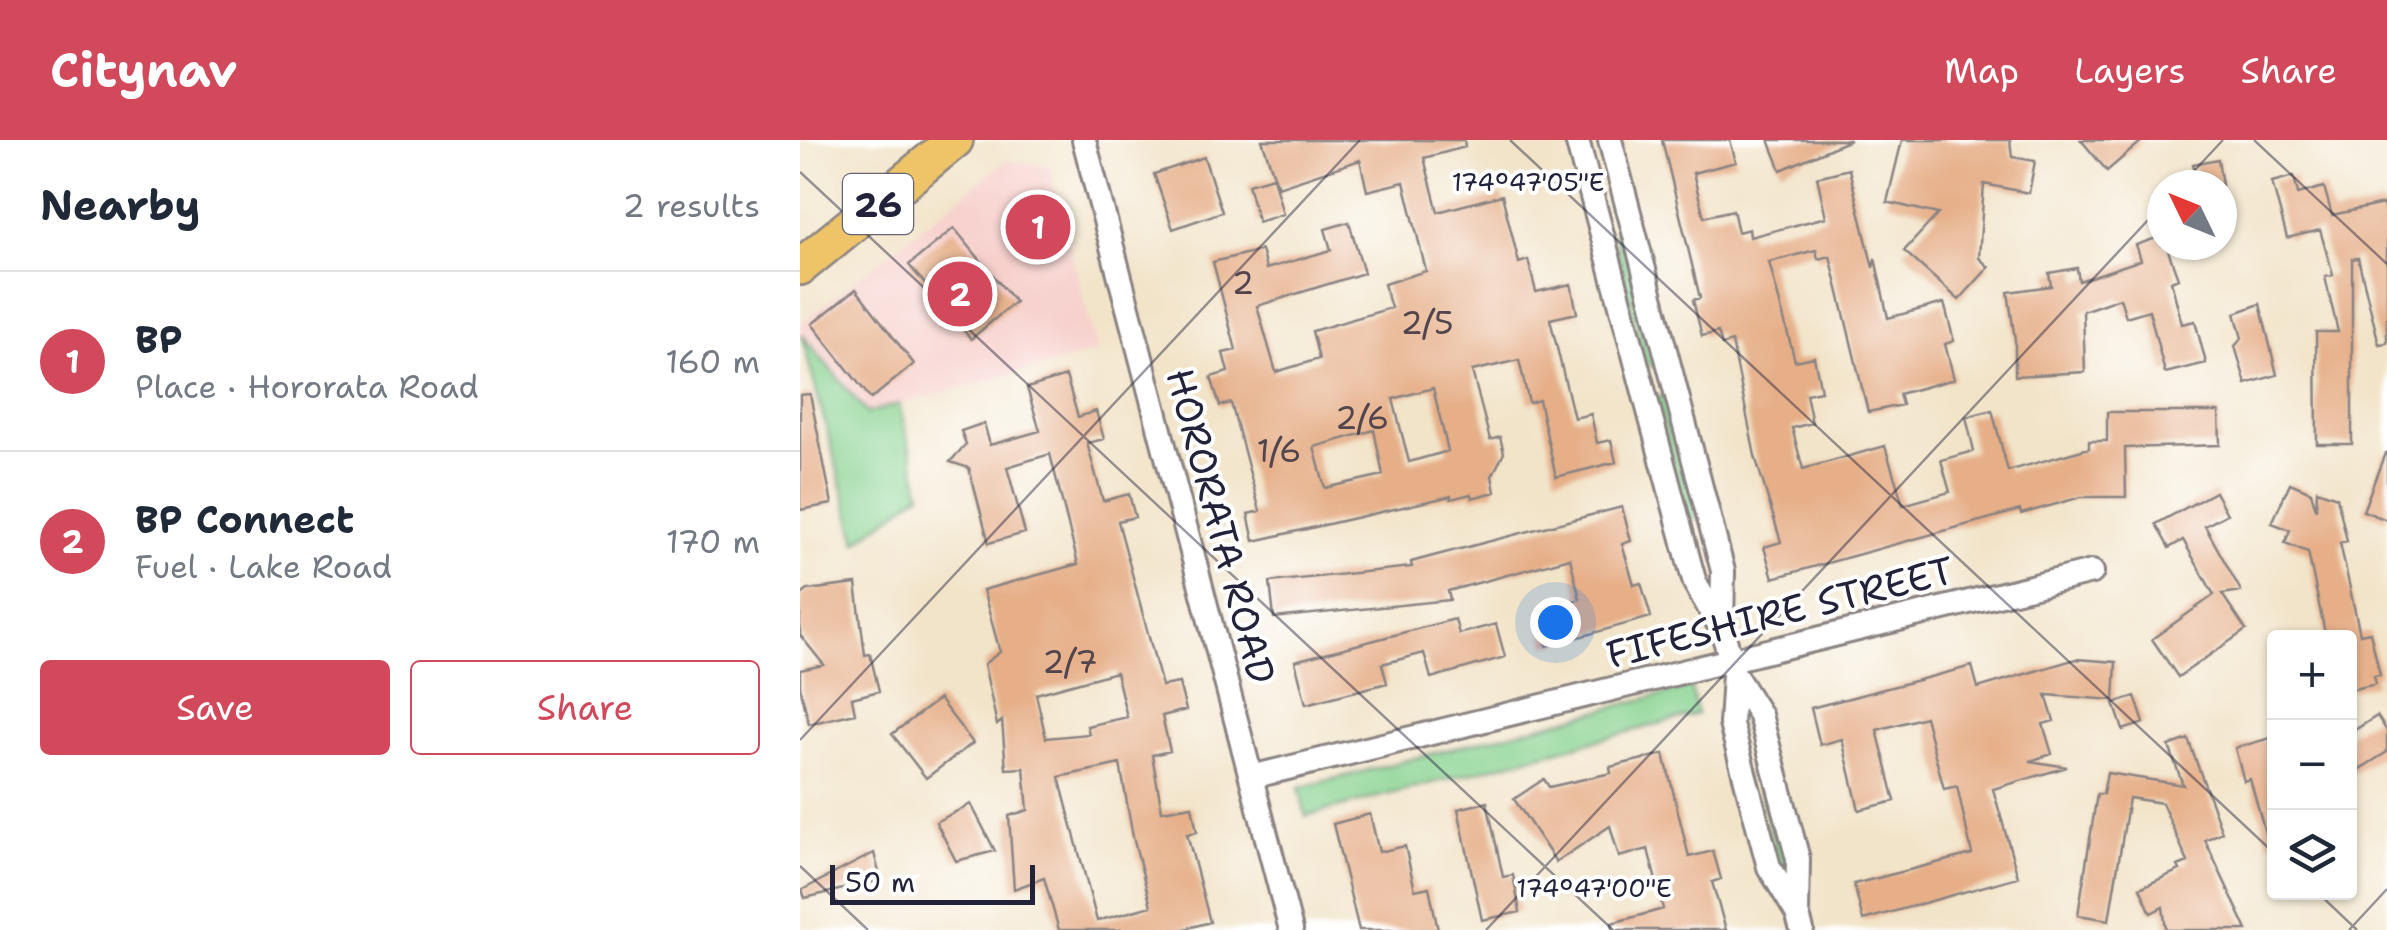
<!DOCTYPE html>
<html lang="en">
<head>
<meta charset="utf-8">
<style>
  :root { --surface:#fff; --page:#f2f2f3; --text:#1f2937; --muted:#747a83; --line:#e0e1e3; --accent:#d1495b }
  body { margin:0; font-family:"Shantell Sans",sans-serif; background:var(--page); color:var(--text) }
  .controls { position:absolute; right:30px; bottom:30px; display:grid; overflow:hidden; border-radius:10px; box-shadow:0 2px 8px #0004 }
  .controls button { width:90px; height:90px; display:grid; place-items:center; padding:0; border:0; border-bottom:2px solid var(--line); background:var(--surface); color:var(--text); font:50px sans-serif }
  .compass { position:absolute; left:1347px; top:30px; width:90px; height:90px; border-radius:50%; background:var(--surface); box-shadow:0 2px 8px #0004; rotate:313deg }
  .scale { position:absolute; left:30px; bottom:25px; width:205px; box-sizing:border-box; padding-left:10px; border:5px solid #22223b; border-top:0; font-size:28px; line-height:35px; white-space:nowrap; color:#22223b; -webkit-text-stroke:8px #fff; paint-order:stroke }
  .you { position:absolute; left:755px; top:482px; width:35px; height:35px; margin:-25px; border:8px solid #fff; border-radius:50%; background:#1a73e8; box-shadow:0 0 0 15px #1a73e833 }
  .badge { display:grid; place-items:center; width:65px; height:65px; border-radius:50%; background:var(--accent); color:#fff; font-size:32px; font-weight:700 }
  .pin { position:absolute; translate:-50% -50%; border:5px solid #fff; box-shadow:0 2px 10px #0006 }
  .list { margin:0; padding:0; list-style:none }
  h2 { display:flex; justify-content:space-between; align-items:center; height:130px; margin:0; padding:0 40px; font-size:42px }
  h2 small { font-size:32px; font-weight:400; color:var(--muted) }
  .list li { display:grid; grid-template-columns:65px 1fr auto; gap:30px; align-items:center; box-sizing:border-box; height:180px; padding:0 40px; border-top:2px solid var(--line) }
  .list b { display:block; font-size:38px; white-space:nowrap }
  .list p { margin:0; font-size:32px; white-space:nowrap; color:var(--muted) }
  .list em { font-size:32px; font-style:normal; color:var(--muted) }
  .actions { display:flex; gap:20px; padding:30px 40px }
  .actions a { flex:1; padding:22px 0; border:2px solid var(--accent); border-radius:10px; text-align:center; font-size:35px; color:var(--accent) }
  .actions .main { background:var(--accent); color:#fff }
  .icon { flex:none; width:55px; height:55px; fill:none; stroke:currentColor; stroke-width:2; stroke-linecap:round; stroke-linejoin:round }
  .map { position:relative; flex:none; width:1587px; height:790px; overflow:hidden }
  header { display:flex; align-items:center; gap:60px; box-sizing:border-box; height:140px; padding:0 50px; background:var(--accent); color:#fff }
  header strong { font-size:48px }
  nav { display:flex; gap:55px; margin-inline-start:auto; font-size:35px }
  main { display:flex }
  aside { flex:1; background:var(--surface) }
  .map>svg:first-child { display:block }
  .built { fill:#f7d0cc }
  .green { fill:#88d28f; stroke:#557a65; stroke-width:2.5 }
  .building { fill:#e6af88; fill-rule:evenodd }
  .lines { fill:none; stroke-linecap:round; stroke-linejoin:round }
  .street-casing { stroke:#8a8382; stroke-width:28 }
  .primary-casing { stroke:#8a8382; stroke-width:40 }
  .street { stroke:#fff; stroke-width:22 }
  .primary { stroke:#efc469; stroke-width:35 }
  .ticks { fill:none; stroke:#22223b; stroke-width:2.5; stroke-opacity:0.45 }
  .labels { text-anchor:middle; dominant-baseline:central; stroke-width:8; stroke-linejoin:round; paint-order:stroke }
  .number-label { font-size:32px; fill:#53454e }
  .shield { fill:#fff; stroke:#646476; stroke-width:2.5 }
  .shield-label { font-size:35px; font-weight:bold; fill:#22223b }
  .street-label { font-size:38px; fill:#22223b; stroke:#fff }
  .ticks-label { font-size:25px; text-anchor:middle; fill:#22223b; stroke:#fff; stroke-width:8; stroke-linejoin:round; paint-order:stroke }
</style>
</head>
<body>
<header>
<strong>Citynav</strong>
<nav><a>Map</a><a>Layers</a><a>Share</a></nav>
</header>
<main>
<aside>
<h2>Nearby<small>2 results</small></h2>
<ul class="list">
<li><span class="badge">1</span><div><b>BP</b><p>Place · Hororata Road</p></div><em>160 m</em></li>
<li><span class="badge">2</span><div><b>BP Connect</b><p>Fuel · Lake Road</p></div><em>170 m</em></li>
</ul>
<div class="actions"><a class="main">Save</a><a>Share</a></div>
</aside>
<div class="map">
<svg width="1587" height="790" viewBox="0 0 1587 790">
  <rect width="100%" height="100%" fill="#fff"/>
  <filter id="ink" filterUnits="userSpaceOnUse"><feTurbulence type="fractalNoise" baseFrequency=".01" numOctaves="2"/><feDisplacementMap in="SourceGraphic" scale="20" xChannelSelector="R" yChannelSelector="G"/><feConvolveMatrix kernelMatrix="1 2 1 2 8 2 1 2 1" color-interpolation-filters="sRGB"/></filter>
  <filter id="wash" filterUnits="userSpaceOnUse"><feTurbulence type="fractalNoise" baseFrequency=".0048" numOctaves="4" result="noise"/><feDisplacementMap in="SourceGraphic" scale="40" xChannelSelector="R" yChannelSelector="G"/><feGaussianBlur stdDeviation="2.25" result="paint"/><feColorMatrix in="noise" values="0 0 0 0 0 0 0 0 0 0 0 0 0 0 0 0 0 1.4 0 .05"/><feComposite in="paint" operator="in"/></filter>
  <g filter="url(#wash)">
    <rect width="100%" height="100%" fill="#f2e4c9"/>
    <path class="built" d="M207,20L249,26L297,212L67,273L1,194L0,184Z"/>
    <path class="green" d="M818,91L825,97L859,225L854,227L845,222L813,93Z
      M1,194L67,273L99,264L121,353L57,402Z
      M864,255L899,374L891,382L887,378L857,257Z
      M891,547L897,574L506,676L499,648Z
      M937,564L947,565L993,732L982,737Z"/>
    <g id="blocks">
      <path class="building" d="M462,0H664L665,7L624,18L638,72L702,55L719,123L728,120L736,152L771,144L777,173L750,179L774,278L791,274L797,303L811,300L816,322L756,337L739,260L729,263L719,220L672,231L690,300L700,297L704,313L692,336L695,352L672,358L671,354L651,359V356L454,401L448,374L460,371L431,263L420,266L411,237L428,232L423,213L436,210L413,122L461,110L466,129L531,110L525,89L549,82L564,133L457,166L476,232L519,219L512,191L591,168L584,144L626,131L604,42L567,51L560,20L478,47ZM633,248L648,311L609,322L593,259ZM574,290L583,335L525,348L514,307Z
        M862,0H930L936,22L893,33L904,77L933,70L938,92L949,89L950,97L1026,77L1017,37L1049,29L1073,128L1075,118L1088,178L1144,163L1154,201L1145,204L1154,239L1099,254L1102,265L1068,272L1030,116L1018,119L1016,110L969,122L995,221L1014,217L1021,251L1006,254L1012,283L992,288L1003,329L1085,306L1103,365L1150,352L1141,320L1174,311L1166,277L1192,270L1208,331L1289,308V301H1307V272H1419L1420,305L1325,308L1326,357H1281L1221,374L1220,370L973,438L964,407L981,402L955,316L932,202L922,205L918,192L902,196L893,160L900,158Z
        M969,0H1050L981,30Z
        M1102,0H1210L1212,17L1235,21L1229,53L1184,44L1179,118L1189,127L1159,160L1104,111L1138,74L1087,62Z
        M1281,0H1343L1307,31Z
        M404,17L422,72L373,89L354,34Z
        M1418,19L1422,45H1399L1393,24Z
        M1494,36L1498,54L1524,47L1532,75L1583,64L1587,81V203L1579,204L1558,118L1552,119V304H1517L1516,192H1538L1525,137L1533,135L1520,90L1487,98L1472,42Z
        M473,37L483,74L458,82L448,44Z
        M247,61L259,106L230,114L218,68Z
        M154,88L215,162L171,199L109,125Z
        M1362,96V105H1366L1378,138L1371,141L1382,184L1395,181L1406,223L1365,233L1349,170L1326,177L1320,158L1283,171L1285,232L1215,236V200L1208,152L1251,146L1249,133L1277,128L1279,141L1341,120L1336,105Z
        M56,149L114,224L71,259L12,184Z
        M1460,164L1477,235L1446,244L1435,206L1442,198L1435,173Z
        M266,236L278,277L296,271L304,299L287,303L303,361L329,354L335,377L318,381L362,546L379,543L386,570L362,576L370,611L352,615L362,671L392,666L397,692L387,694L410,782L381,790H259L244,738L214,749L209,676L228,670L224,628L206,629L202,581L197,585L184,524L200,512L183,450L278,424L250,314L207,327L225,393L189,403L169,328L150,322L166,304L161,291L184,283L190,305L240,291L227,248ZM316,532L327,577L287,586L289,594L246,598L236,554ZM320,624L333,697L351,766L297,781L259,637Z
        M10,254L32,364L0,370V255Z
        M1585,313H1587V380L1563,371Z
        M1490,343L1511,352L1516,370L1517,350L1537,357L1547,401L1540,403L1560,494L1570,492L1580,535L1574,536L1576,544L1550,550V498H1526L1508,412L1485,403L1490,390L1472,383Z
        M1415,352L1427,374L1405,386L1441,451L1422,454L1446,490L1378,537L1352,499L1414,455L1383,400L1369,408L1356,384Z
        M822,367L831,401L822,404L834,445L841,443L851,477L747,506L738,471L780,459L770,418L648,451L650,460L474,478L470,442L612,427L611,422L637,415Z
        M56,444L65,515L70,514L79,551L52,558L55,573L9,584L0,546V530L24,525L0,495V456L8,450Z
        M655,479L659,494L696,484L705,517L631,538L624,513L582,524L587,543L506,564L495,521Z
        M1276,519L1316,522L1314,560L1246,555L1254,581L1243,584L1252,614L1230,621L1267,627L1193,649L1218,737L1063,780L1054,744L1172,714L1157,646L1144,649L1125,577L1077,590L1095,661L1059,670L1042,599L1020,605L1011,568L1172,526L1178,548Z
        M1335,556L1344,583L1323,590L1314,563Z
        M139,559L173,603L126,638L92,594Z
        M1577,576L1587,591V612L1550,635V593Z
        M1474,597V702L1468,703L1450,639L1444,641L1435,608Z
        M1388,599L1422,692L1405,700L1447,790H1366L1363,767L1351,773L1340,748L1380,730L1378,726L1388,722L1362,663L1329,658L1309,780L1278,775L1297,654H1303L1307,633L1383,645L1369,606Z
        M864,614L889,717L913,711L921,739L912,742L926,790H813L812,783L863,769L848,709L819,717L810,686L756,722L714,659L744,639L749,647L811,633L810,627Z
        M687,662L703,737L713,735L720,772L682,780L658,669Z
        M171,664L195,711L156,721L136,682Z
        M570,674L579,712L605,706L615,750L629,747L638,790H559L533,684Z
        M74,713L81,740L5,758L2,750Z"/>
    </g>
  </g>
  <g filter="url(#ink)">
    <use href="#blocks" fill-opacity="0" stroke="#8a8382" stroke-width="2.5"/>
    <g class="lines">
      <g class="street-casing">
        <path id="street" d="M284,0L491,790
          M777,0L891,429L895,443L922,490L931,520L934,534L931,584L969,727L997,773L1002,790
          M810,0L923,431L922,487
          M934,534L960,575L998,719L997,773
          M451,637L1292,432"/>
      </g>
      <g class="primary-casing">
        <path id="primary" d="M0,127L155,0"/>
      </g>
      <use href="#street" class="street"/>
      <use href="#primary" class="primary"/>
    </g>
  </g>
  <path class="ticks" d="M710,0L1474,713M1454,0L1587,124M0,32L813,790M1381,45L1423,0M0,600L560,0M0,726L68,790M1517,752L1557,790M686,790L1362,65M1549,790L1587,749"/>
  <g class="labels">
    <g class="number-label">
      <text x="443" y="142">2</text>
      <text x="627" y="182">2/5</text>
      <text x="562" y="277">2/6</text>
      <text x="479" y="310">1/6</text>
      <text x="270" y="521">2/7</text>
    </g>
    <rect class="shield" x="43" y="34" width="70" height="60" rx="8"/>
    <g class="shield-label">
      <text x="78" y="64">26</text>
    </g>
    <g class="street-label">
      <text transform="translate(421 386) rotate(75)">HORORATA ROAD</text>
      <text transform="translate(980 472) rotate(-14)">FIFESHIRE STREET</text>
    </g>
  </g>
  <g class="ticks-label">
    <text x="728" y="51">174°47'05"E</text>
    <text x="794" y="757">174°47'00"E</text>
  </g>
</svg>
<div class="controls">
<button>+</button>
<button>−</button>
<button><svg class="icon" aria-label="layers" viewBox="0 0 24 24"><path d="M12 4l9 5-9 5-9-5zM3 14l9 5 9-5"/></svg></button>
</div>
<svg class="compass" viewBox="-18 -18 36 36"><path d="M0-13l5 13h-10z" fill="#e53935"/><path d="M0 13l5-13h-10z" fill="#747a83"/></svg>
<div class="scale">50 m</div>
<div class="you"></div>
<div class="pin badge" style="left:238px;top:87px">1</div>
<div class="pin badge" style="left:160px;top:154px">2</div>
</div>
</main>
</body>
</html>
